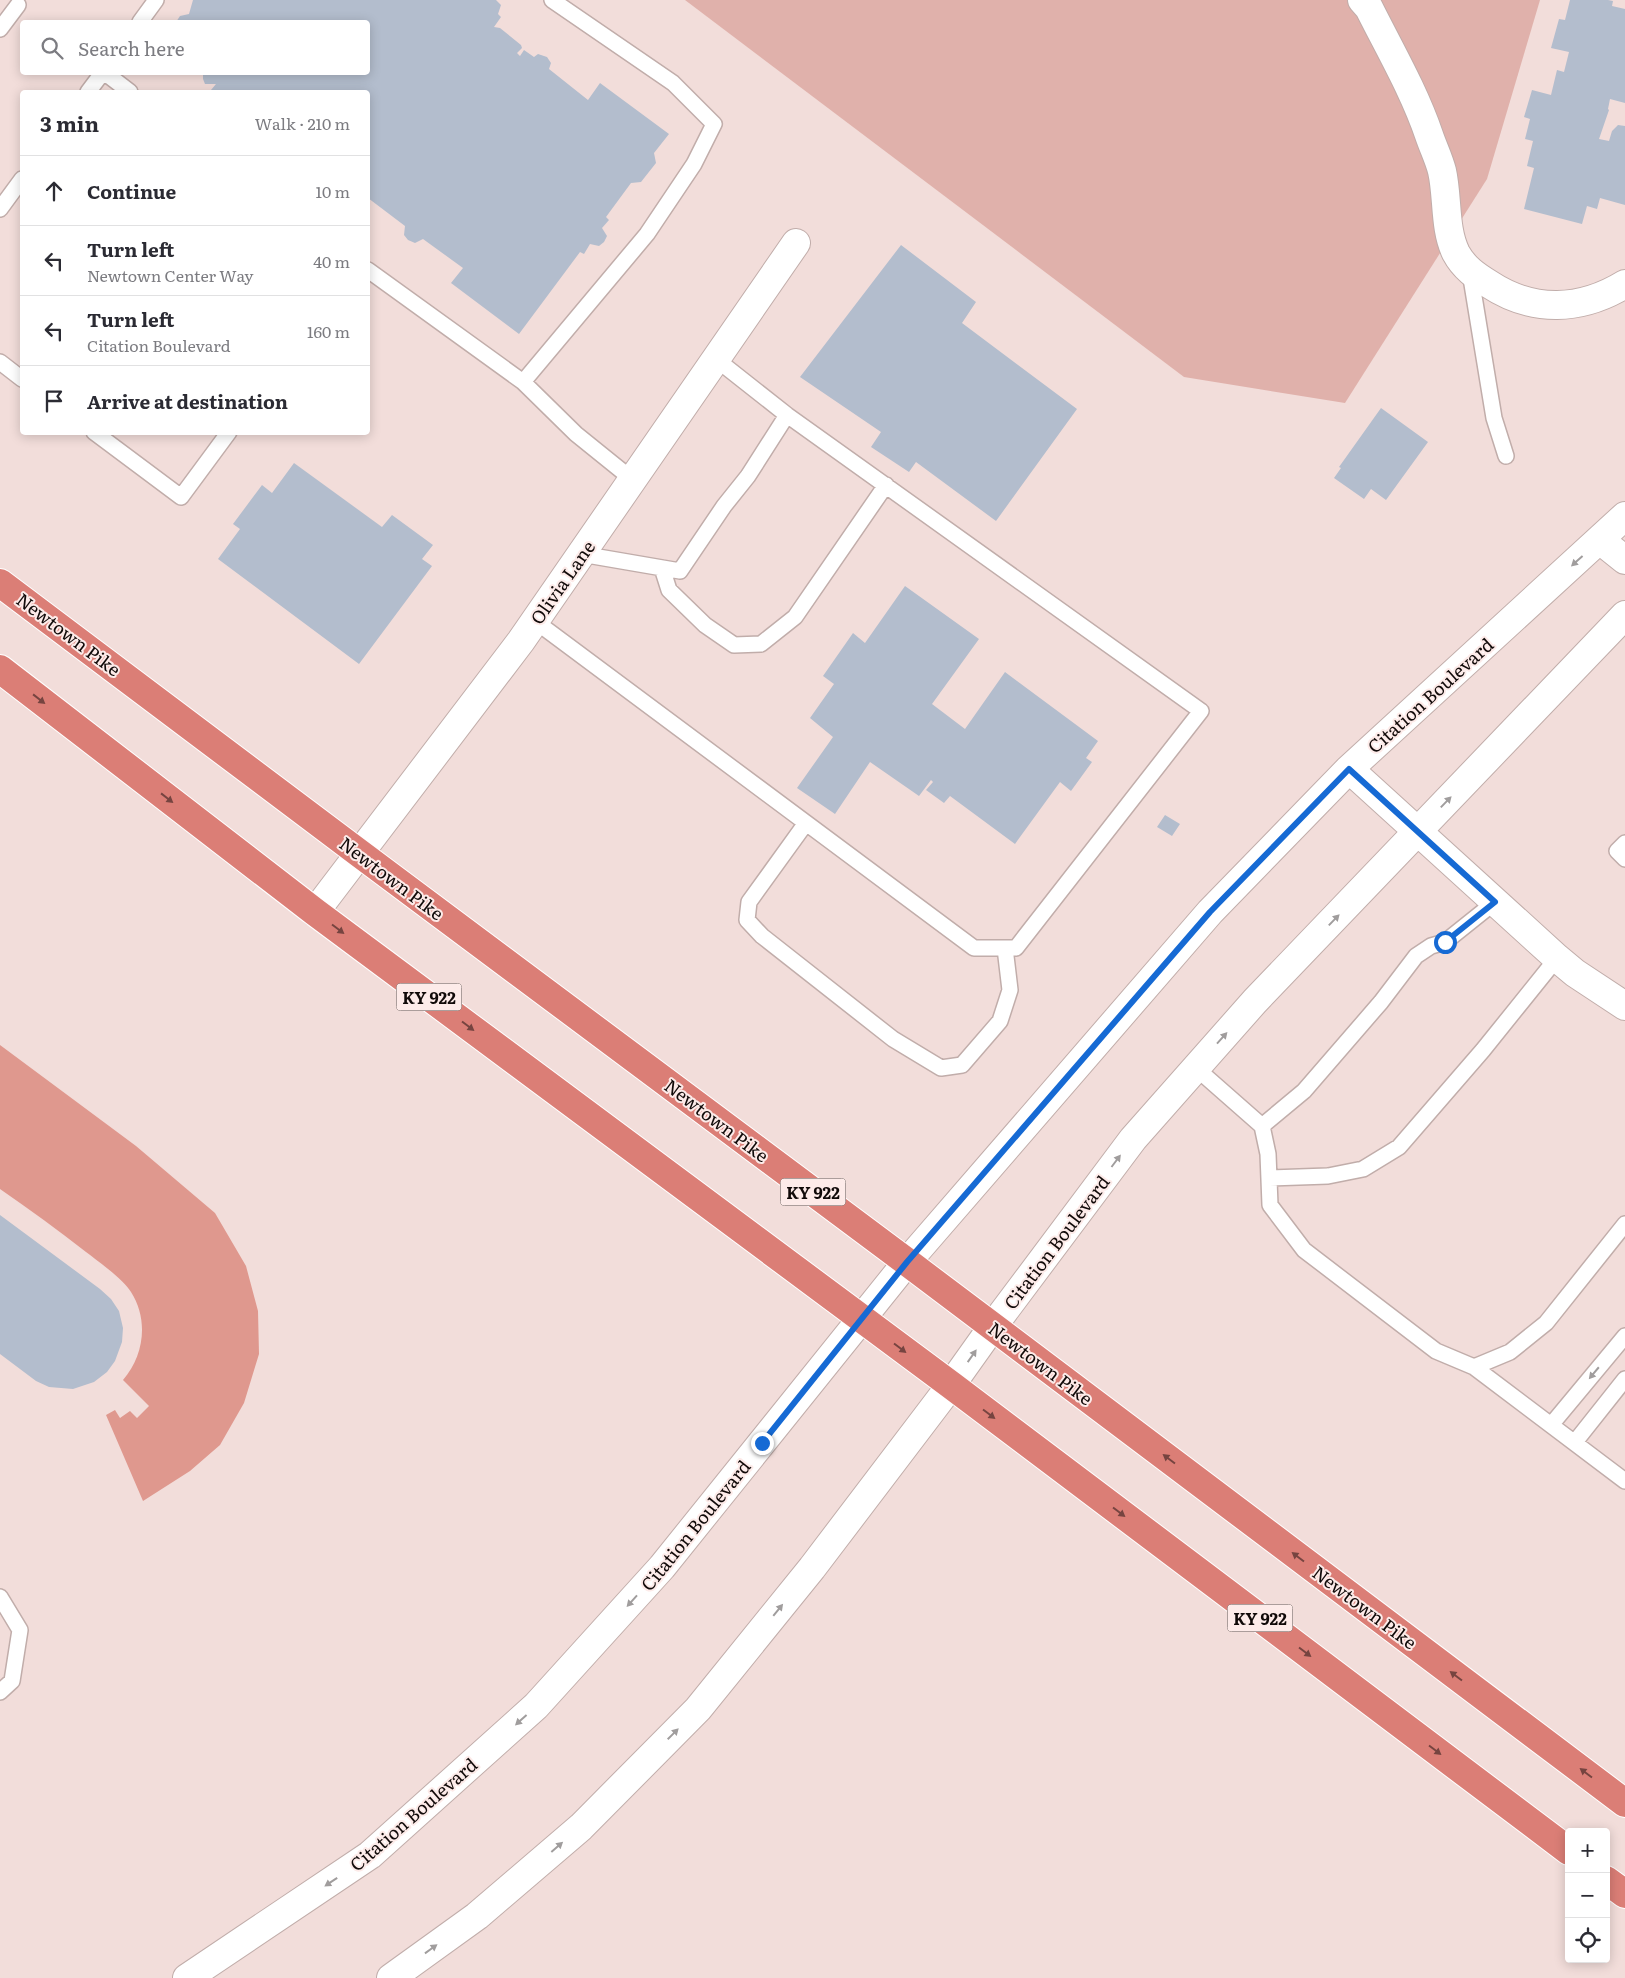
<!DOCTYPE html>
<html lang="en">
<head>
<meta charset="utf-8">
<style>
  :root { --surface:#fff; --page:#f7f7f7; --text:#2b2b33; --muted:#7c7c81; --line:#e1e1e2 }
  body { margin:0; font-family:Literata,serif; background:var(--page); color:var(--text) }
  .controls { position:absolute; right:15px; bottom:15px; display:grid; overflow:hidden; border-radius:5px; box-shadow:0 2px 12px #0003 }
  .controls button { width:45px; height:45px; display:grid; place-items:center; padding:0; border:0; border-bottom:1px solid var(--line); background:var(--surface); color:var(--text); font:25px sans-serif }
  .stop { position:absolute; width:15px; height:15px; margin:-11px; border:4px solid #166ad4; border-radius:50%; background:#fff }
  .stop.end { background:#166ad4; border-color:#fff; box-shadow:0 1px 5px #0008 }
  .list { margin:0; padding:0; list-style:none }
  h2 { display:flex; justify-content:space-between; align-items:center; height:65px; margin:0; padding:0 20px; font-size:21px }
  h2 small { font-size:16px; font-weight:400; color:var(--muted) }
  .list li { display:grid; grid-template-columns:32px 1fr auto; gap:15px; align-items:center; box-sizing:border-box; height:70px; padding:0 20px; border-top:1px solid var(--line) }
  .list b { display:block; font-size:19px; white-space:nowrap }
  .list p { margin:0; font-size:16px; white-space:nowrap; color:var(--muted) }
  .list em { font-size:16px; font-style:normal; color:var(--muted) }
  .icon { flex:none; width:28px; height:28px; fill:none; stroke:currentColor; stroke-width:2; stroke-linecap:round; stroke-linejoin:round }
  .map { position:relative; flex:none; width:1625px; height:1978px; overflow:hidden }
  .search { position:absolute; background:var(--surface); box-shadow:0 2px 12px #0003; left:20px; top:20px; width:350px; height:55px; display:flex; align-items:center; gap:12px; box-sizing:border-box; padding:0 18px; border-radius:5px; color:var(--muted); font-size:19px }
  .panel { position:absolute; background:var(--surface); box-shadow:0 2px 12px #0003; left:20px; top:90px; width:350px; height:345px; border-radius:5px }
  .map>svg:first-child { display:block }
  .grass { fill:#e0b1ab }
  .water { fill:#df988e }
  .building { fill:#b3bdcd }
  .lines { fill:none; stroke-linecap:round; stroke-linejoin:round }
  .service-casing { stroke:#c1adaa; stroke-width:18 }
  .minor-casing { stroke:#c1adaa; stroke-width:30 }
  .secondary-casing { stroke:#c1adaa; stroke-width:30 }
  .trunk-casing { stroke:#fff; stroke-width:30 }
  .service { stroke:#fff; stroke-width:15 }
  .minor { stroke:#fff; stroke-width:28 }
  .secondary { stroke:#fff; stroke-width:28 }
  .trunk { stroke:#db7e76; stroke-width:28 }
  .oneway { fill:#a09d9d }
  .oneway2 { fill:#764440 }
  .route { stroke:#166ad4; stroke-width:6 }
  .labels { text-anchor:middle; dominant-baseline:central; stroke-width:4; stroke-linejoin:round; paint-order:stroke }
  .shield { fill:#fdebe9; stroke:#584e4c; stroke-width:1 }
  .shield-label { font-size:16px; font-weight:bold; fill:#110a09 }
  .street-label { font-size:18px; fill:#110a09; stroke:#fdebe9 }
</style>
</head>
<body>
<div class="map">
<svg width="1625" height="1978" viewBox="0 0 1625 1978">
  <rect width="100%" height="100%" fill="#f2ddda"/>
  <path class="grass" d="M685,0H1540L1487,179L1345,403L1184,377Z"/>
  <path class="water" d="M0,1045L136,1146L215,1213L246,1266L258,1311L259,1354L244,1403L220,1445L190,1471L143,1501L106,1415L115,1410L120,1418L130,1411L137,1418L149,1406L123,1380C144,1356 149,1320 131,1292C122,1278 99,1262 86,1252C58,1230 29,1209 0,1189Z"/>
  <path class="building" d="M193,0H496L501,5L498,14L501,17L494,27L500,28L521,45L522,48L517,53L520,56L524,50L534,57L538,54L547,57L551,63L549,69L588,100L600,83L669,134L654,153L656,163L641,182L631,183L606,217L609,220L602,228L607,236L604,242L599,246L590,244L584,254L580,252L519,334L451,283L463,268L423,239L415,243L408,240L404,235L405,226L368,198V92H214L211,90L216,84H205L203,79V74L200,72H368V22H176L180,16L189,14Z
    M1570,0H1608L1613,1L1612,6L1625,9V103L1610,99L1608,109L1609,110L1599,139L1609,141L1612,131L1618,125L1625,126V205L1600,198L1597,209L1587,206L1582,224L1524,209L1534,168L1527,166L1533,141L1525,139L1530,119L1524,117L1532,90L1551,95L1557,70L1564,72L1569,52L1551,48L1559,19L1565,20Z
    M901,245L976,302L962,323L1077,409L996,521L916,462L909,472L871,447L881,432L800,377Z
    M1381,408L1428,442L1386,500L1371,489L1364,499L1334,478L1341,468L1339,467Z
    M294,463L382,527L392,515L433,545L422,559L432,566L359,664L218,559L240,529L233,524L262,485L272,493Z
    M905,586L979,639L932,704L965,729L1005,672L1098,741L1086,758L1092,762L1071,791L1060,782L1015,844L950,796L944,803L926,790L933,782L931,780L919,796L870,762L835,814L797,788L833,737L810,718L834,684L823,676L853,633L865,643Z
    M1165,815L1180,824L1172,836L1157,827Z
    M0,1215L100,1289L111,1299L119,1311L123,1328L122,1342L115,1361L107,1372L94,1382L73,1389L49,1387L36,1381L0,1354Z"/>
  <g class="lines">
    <g class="service-casing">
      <path id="service" d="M140,22L156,0
        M0,29L18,5
        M104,72L130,92
        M88,92L103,72
        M0,209L22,179
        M368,270L523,382L576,434L633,480
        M1470,272L1494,418L1506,456
        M0,362L22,379
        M523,382L647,234L694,164L714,124L673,83L552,0
        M94,432L181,497L229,432
        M581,554L680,571L724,506L748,476L787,415
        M662,568L669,590L705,625L734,645L761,644L795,617L886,485
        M535,621L974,948H1016L1201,711L787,415L716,359
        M806,823L749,902L747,920L762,936L893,1039L941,1068L962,1065L1000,1021L1010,990L1005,948
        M1625,843L1617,851L1625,859
        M1196,1068L1262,1126L1268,1154L1270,1205L1304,1250L1436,1351L1474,1367L1510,1352L1546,1323L1625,1224
        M1262,1126L1304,1091L1381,1002L1416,956L1431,946L1445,942L1495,902
        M1269,1178L1328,1176L1363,1169L1399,1147L1483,1050L1557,958
        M1474,1367L1625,1481
        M1551,1425L1625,1336
        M1575,1442L1625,1379
        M0,1597L20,1630L12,1681L0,1692"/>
    </g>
    <g class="minor-casing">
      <path id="minor" d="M1362,0L1369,8C1390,50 1414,91 1429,135C1433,147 1439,159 1442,171C1448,197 1444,229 1456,253C1464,268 1476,276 1489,284C1533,313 1581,311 1625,284
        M1600,540L1625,560
        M1349,769L1557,958L1575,973L1625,1006
        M315,912L521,641L796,243
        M907,1262L1210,912L1349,769L1625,516
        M993,1326L1133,1139L1255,1001L1625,615"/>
    </g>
    <g class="secondary-casing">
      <path id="secondary" d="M187,1978L370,1855L536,1706L662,1567L907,1262
        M391,1978L477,1916L581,1827L698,1709L812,1568L951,1385L993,1326"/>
    </g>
    <g class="trunk-casing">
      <path id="trunk" d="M0,583L359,853L907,1262L1625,1803
        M0,669L315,912L951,1385L1569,1851
        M1606,1880L1625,1894"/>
    </g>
    <use href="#service" class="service"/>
    <use href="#minor" class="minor"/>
    <use href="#secondary" class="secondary"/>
    <use href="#trunk" class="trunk"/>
  </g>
  <defs><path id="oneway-solid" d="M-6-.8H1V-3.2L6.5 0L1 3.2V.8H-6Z" transform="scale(1.25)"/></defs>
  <g class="oneway">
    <use href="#oneway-solid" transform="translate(1577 561) rotate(138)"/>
    <use href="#oneway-solid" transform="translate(1446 802) rotate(-46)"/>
    <use href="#oneway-solid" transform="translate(1334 920) rotate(-46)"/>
    <use href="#oneway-solid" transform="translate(1222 1038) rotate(-48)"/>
    <use href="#oneway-solid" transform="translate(1116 1161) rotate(-53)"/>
    <use href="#oneway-solid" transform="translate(972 1356) rotate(-55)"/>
    <use href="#oneway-solid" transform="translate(1594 1373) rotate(130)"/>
    <use href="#oneway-solid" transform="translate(632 1601) rotate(132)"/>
    <use href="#oneway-solid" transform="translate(778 1610) rotate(-51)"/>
    <use href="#oneway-solid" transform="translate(521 1720) rotate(138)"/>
    <use href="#oneway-solid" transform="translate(673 1734) rotate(-45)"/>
    <use href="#oneway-solid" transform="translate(557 1847) rotate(-41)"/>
    <use href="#oneway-solid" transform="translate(331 1882) rotate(146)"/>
    <use href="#oneway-solid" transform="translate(431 1949) rotate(-36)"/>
  </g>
  <g class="oneway2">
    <use href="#oneway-solid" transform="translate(39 699) rotate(38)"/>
    <use href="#oneway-solid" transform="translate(167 798) rotate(38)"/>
    <use href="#oneway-solid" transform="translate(338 929) rotate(37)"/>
    <use href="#oneway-solid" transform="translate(468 1026) rotate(37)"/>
    <use href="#oneway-solid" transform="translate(900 1348) rotate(37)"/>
    <use href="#oneway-solid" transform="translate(989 1414) rotate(37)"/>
    <use href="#oneway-solid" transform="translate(1169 1459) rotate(-143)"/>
    <use href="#oneway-solid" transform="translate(1119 1512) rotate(37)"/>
    <use href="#oneway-solid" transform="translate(1298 1557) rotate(-143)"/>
    <use href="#oneway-solid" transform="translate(1305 1652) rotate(37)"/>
    <use href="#oneway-solid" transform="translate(1456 1676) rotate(-143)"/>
    <use href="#oneway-solid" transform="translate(1435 1750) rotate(37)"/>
    <use href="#oneway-solid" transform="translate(1586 1773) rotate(-143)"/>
  </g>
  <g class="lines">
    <path class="route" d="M762,1443L907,1262L1210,912L1349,769L1495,902L1445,942"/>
  </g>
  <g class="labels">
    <g class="shield">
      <rect x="396.5" y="983.5" width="65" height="27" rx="4"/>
      <rect x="780.5" y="1178.5" width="65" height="27" rx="4"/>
      <rect x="1227.5" y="1604.5" width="65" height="27" rx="4"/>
    </g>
    <g class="shield-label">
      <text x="429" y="997">KY 922</text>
      <text x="813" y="1192">KY 922</text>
      <text x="1260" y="1618">KY 922</text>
    </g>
    <g class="street-label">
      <text transform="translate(562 582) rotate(-55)">Olivia Lane</text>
      <text transform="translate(69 634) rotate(37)">Newtown Pike</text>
      <text transform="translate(1430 695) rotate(-42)">Citation Boulevard</text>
      <text transform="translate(392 878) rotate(37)">Newtown Pike</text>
      <text transform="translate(717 1120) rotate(37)">Newtown Pike</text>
      <text transform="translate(1056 1242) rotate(-53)">Citation Boulevard</text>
      <text transform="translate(1041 1363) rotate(37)">Newtown Pike</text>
      <text transform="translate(695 1525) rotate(-51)">Citation Boulevard</text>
      <text transform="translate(1365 1607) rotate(37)">Newtown Pike</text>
      <text transform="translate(413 1814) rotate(-41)">Citation Boulevard</text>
    </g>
  </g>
</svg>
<div class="controls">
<button>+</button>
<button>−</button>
<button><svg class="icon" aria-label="locate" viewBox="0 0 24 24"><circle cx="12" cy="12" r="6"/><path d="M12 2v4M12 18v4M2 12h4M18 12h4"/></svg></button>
</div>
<div class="stop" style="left:1445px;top:942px"></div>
<div class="stop end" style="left:762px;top:1443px"></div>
<div class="search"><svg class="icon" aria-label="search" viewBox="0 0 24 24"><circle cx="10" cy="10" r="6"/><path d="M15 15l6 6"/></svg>Search here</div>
<section class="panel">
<h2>3 min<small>Walk · 210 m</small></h2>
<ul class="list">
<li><svg class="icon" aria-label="ahead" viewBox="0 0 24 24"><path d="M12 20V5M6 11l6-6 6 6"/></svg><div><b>Continue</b></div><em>10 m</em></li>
<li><svg class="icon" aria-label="left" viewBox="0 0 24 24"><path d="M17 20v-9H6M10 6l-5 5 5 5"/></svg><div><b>Turn left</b><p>Newtown Center Way</p></div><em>40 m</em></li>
<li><svg class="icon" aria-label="left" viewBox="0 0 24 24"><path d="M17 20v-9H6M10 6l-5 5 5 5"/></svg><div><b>Turn left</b><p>Citation Boulevard</p></div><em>160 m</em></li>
<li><svg class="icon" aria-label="arrive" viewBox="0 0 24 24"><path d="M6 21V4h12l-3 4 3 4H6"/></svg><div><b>Arrive at destination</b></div></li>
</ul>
</section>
</div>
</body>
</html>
